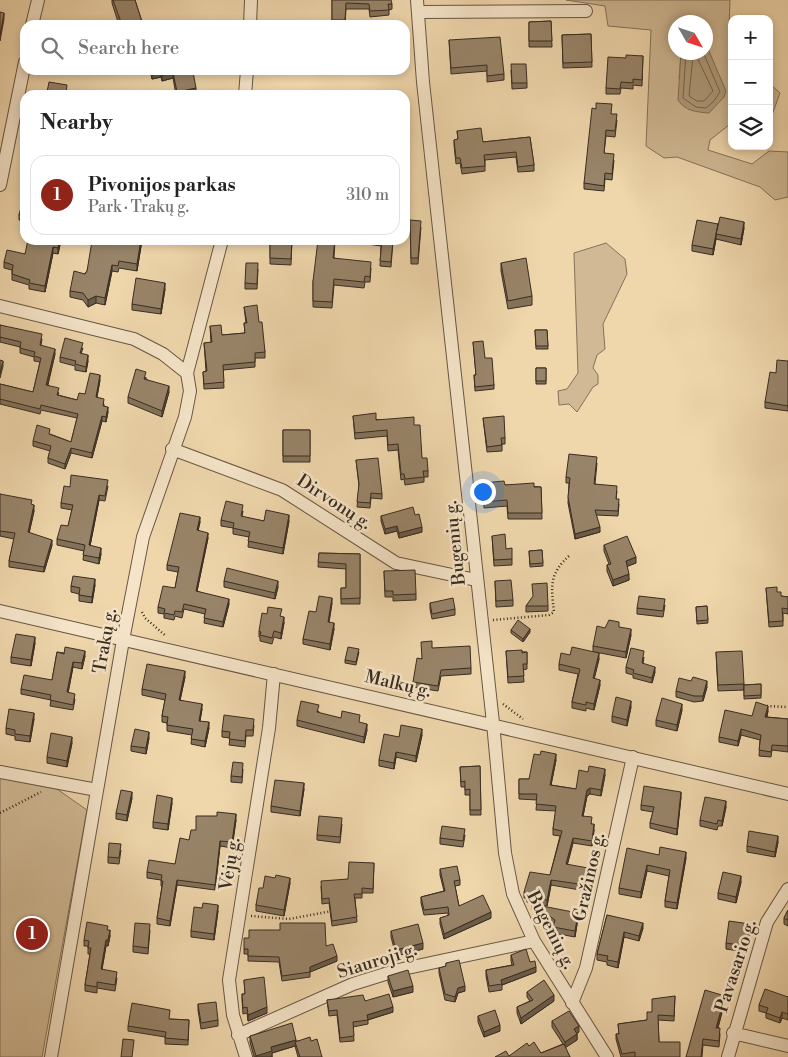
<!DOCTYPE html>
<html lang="en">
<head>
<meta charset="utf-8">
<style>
  :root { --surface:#fff; --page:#f6f6f6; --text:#222; --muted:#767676; --line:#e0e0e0; --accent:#8f2418 }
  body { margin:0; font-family:"Libre Bodoni",serif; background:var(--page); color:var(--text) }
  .controls { position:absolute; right:15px; top:15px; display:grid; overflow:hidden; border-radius:10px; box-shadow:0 2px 8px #0003 }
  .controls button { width:45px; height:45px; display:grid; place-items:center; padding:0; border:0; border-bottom:1px solid var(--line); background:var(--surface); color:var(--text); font:25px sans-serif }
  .compass { position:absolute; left:668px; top:15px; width:45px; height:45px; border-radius:50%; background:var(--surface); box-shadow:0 2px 8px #0003; rotate:129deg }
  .you { position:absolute; left:482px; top:491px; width:18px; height:18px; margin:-12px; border:4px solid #fff; border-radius:50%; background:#1a73e8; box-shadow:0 0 0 8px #1a73e833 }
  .badge { display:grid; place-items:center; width:32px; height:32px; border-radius:50%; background:var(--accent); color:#fff; font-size:16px; font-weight:700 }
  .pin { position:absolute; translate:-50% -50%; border:2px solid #fff; box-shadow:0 1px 5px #0006 }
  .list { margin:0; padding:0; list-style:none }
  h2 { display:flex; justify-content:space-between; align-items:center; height:65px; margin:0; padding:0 20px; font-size:21px }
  h2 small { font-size:16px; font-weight:400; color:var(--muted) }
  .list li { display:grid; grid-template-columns:32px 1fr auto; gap:15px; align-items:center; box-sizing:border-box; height:80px; margin:0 10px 10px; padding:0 10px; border:1px solid var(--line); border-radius:15px }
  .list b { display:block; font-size:19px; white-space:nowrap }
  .list p { margin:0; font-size:16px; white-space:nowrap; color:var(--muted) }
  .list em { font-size:16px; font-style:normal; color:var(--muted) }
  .icon { flex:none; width:28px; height:28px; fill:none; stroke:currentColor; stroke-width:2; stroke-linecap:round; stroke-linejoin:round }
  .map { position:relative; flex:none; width:788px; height:1057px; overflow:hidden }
  .search { position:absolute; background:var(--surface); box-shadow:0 2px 8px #0003; left:20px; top:20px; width:390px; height:55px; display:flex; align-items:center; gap:12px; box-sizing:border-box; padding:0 18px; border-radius:15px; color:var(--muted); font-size:19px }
  .panel { position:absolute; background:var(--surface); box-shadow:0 2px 8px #0003; left:20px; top:90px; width:390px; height:155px; border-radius:15px }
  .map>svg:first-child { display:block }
  .green { fill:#d0b994; stroke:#84725a; fill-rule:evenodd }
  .water { fill:#b19c7c; stroke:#816f58 }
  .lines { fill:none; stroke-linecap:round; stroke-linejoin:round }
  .shore { stroke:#75644e; stroke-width:1 }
  .street-casing { stroke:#665644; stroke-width:14 }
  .path { stroke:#392c21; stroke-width:2.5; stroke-dasharray:1 2.5; stroke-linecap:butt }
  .street { stroke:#f5e4c8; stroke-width:12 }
  .wall { fill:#83725a; stroke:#392c21 }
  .shaded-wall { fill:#6a5c4a; stroke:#392c21 }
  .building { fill:#988469; stroke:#392c21 }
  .labels { text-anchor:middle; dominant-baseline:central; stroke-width:5; stroke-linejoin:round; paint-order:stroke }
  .street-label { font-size:18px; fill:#392c21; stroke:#f5e4c8 }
</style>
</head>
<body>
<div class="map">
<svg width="788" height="1057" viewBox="0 0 788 1057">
  <rect width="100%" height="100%" fill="#efd6ab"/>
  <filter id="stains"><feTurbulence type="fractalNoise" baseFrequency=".004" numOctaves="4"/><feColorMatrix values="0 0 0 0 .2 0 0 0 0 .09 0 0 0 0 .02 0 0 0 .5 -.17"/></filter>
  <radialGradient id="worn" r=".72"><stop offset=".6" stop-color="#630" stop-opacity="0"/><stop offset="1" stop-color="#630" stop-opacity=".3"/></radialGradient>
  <path class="green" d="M566,0H730L729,28L732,37V125H729L710,140L708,150L752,164L769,151L788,152V197L775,200L760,187L677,157L664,158L646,146L651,30L608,26L605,6ZM676,22H706V44L713,63L679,79L681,52H676Z
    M769,83L780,93L769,123Z
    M606,243L625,259L627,274L603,324L605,349L597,355L593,368L598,375V384L593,387L577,412L569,404L559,405L558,391L567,389L578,373L574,253Z
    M0,778L57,789L87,810L42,1057H0Z"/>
  <path class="water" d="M706,44L726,91L724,97L709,113C696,112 685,111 678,100L681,53L706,52Z"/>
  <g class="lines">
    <path class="shore" d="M686,52L683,98L696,107L706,108L713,102L720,92L703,52
      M695,53L713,91L704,101H697L689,96L693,55Z"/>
    <g class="street-casing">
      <path id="street" d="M417,0L423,82L493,723L505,853L513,894L534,941L607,1057
        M418,12L586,11
        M32,25L38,0
        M250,25L251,0
        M245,95L247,70
        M0,185L25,62
        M0,306L134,339L163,354L187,373
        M172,449L282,490L396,563L476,580
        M0,611L788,794
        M0,772L97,790
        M572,1003L586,968L633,757
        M733,1033L788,1046
        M238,1035L353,984L398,970L534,941
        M51,1057L123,640L143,537L185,417L190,391L187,373L222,240
        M246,1057L233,1015L229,980L269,728L274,674
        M728,1057L767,922L788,889"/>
    </g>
    <path class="path" d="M142,612L145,618L166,636
      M493,620L549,615L554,612C551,585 549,574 570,555
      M503,704L523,719
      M767,706L788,707
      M0,813L41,792
      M251,916L289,919L332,911"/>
    <use href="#street" class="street"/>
  </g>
  <path class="wall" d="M112,0H135L143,25H119L112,3Z
    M332,0L392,4V9L389,10V15L370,17L369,9H346L345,25H332Z
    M551,21L552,47H529V22Z
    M591,34L592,67L563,68L562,35Z
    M449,40L504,74V80L487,82V71L451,74Z
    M643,56L642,86L633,85V89L621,88L620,94H606V88L626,58Z
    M150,70H186L187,74L196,94L190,95H176L173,78L162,81L161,77L152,79Z
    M511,70L527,83V88L512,89Z
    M611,114L617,120L615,137L606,136L604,153L614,160L612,180L605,179L604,191L584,189V183Z
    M457,131L483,142L530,137L534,165V171L518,172L516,157L485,160V171L462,174L460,163L456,164L454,145V140L458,139Z
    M25,195V222L19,220V215Z
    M410,220L421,227L418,264H411Z
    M718,224L744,228L741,245L716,239L713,255L692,251V245Z
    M61,240L58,254L53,253L45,292L29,289V285L12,280V270L4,268V262Z
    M142,240L137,271L119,268L118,272L112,271L105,305L96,303L88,307L83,300L70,297V291L87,271L98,242Z
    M270,240H292L291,265L270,264Z
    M335,240L334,258L371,268L370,282H365L364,288L334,285L332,308L313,307V281Z
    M348,240H393L391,267L380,266L381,246L348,241Z
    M501,263L532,296V305L508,309L501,271Z
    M258,269L257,289H245V283Z
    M165,289L161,314L132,310V304Z
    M244,307L259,322L265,352V358H255V367L223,370L224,388L204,389L203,372L206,371L204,343H211L210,326L222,335L245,333L244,323H246Z
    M0,325L42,339L41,345L55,354L48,385L59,393L58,395L77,400L85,394L100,380L97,397L104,404V406L108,412L106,422L102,421L92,458L71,453L65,469L48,463V458L50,451L33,446V441L50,434L71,442L77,418L41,410L40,414L0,404V384L33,392L40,362L34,361V357L20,353V347L0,342Z
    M535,330H547L548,349H536Z
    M473,342L485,358L494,385V389L475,391L474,375H476Z
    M83,348L81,354L88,361L86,372L75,370V366L60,362V357Z
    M788,361V411L765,408V402L776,373Z
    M536,368H546V384H536Z
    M146,377V379L169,392L162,417L128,403V397Z
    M353,416L414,425L422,458L428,471V477H424V482L405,485L404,479L401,480L398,450L388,451L387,436L355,439Z
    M483,418L505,438V444H502V451L487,452Z
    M283,430H310V462H283Z
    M356,460L382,494V499L371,498L370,508L357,507L359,486Z
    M597,463L595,484L617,491L616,499L619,504L618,516L596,515L600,532L575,539L568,503L569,483H566V477Z
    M483,483L505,485L541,487L542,519H508L507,506L484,508Z
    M108,486L105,501L99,500L90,546L101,554L99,564L83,560L84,551L57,545V539L68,526L72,510L61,508V503L70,487Z
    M0,494L32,505L34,511L29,533L52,545L44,572L9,567V561L14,539L0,536Z
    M243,511L242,517L264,521H289L283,554L248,547L249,537L233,534V528L221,526V520Z
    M415,515L422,532L399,538L397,531L385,534L381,521V516Z
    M200,522L198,530L208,538L197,591L229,604L223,627L204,623L205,614L184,609L182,618L175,616L174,620L164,618V614L158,613V607L175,588L178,572L167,570V565Z
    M492,536L506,549L512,559V565L494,566Z
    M604,545L636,563L627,566L629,580L613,586L607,571V565L609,564L604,551Z
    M542,550L543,566L530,567L529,551Z
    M319,553L360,554V604H341V588H346V569L318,567Z
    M384,571L416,594V600L393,601V597H385Z
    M224,581L278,587L275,599L224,587Z
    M495,581L513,600V606L496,607Z
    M95,585L92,603L79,601V594L71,592V586Z
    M766,588L777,592L781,596L788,597V614L783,613V626L769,627Z
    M533,597L548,606V611L526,612V606Z
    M332,603L329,622L334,629L330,650L303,644V639L316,612Z
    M430,603L455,609V615L432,619L430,609Z
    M665,605L663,617L637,614V608Z
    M707,606L708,623L697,624L696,607Z
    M281,617L284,623L281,639L274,637L272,644L260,641V637H259V631Z
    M619,627L631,635L626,658L595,652L599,659L594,678L600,685L594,710L586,708V711L572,708V702L578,674L559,670V664L570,655L593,652V646L605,628Z
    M511,630L530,632L523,642L511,633Z
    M35,643L31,666L11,663V657Z
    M432,648L471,668V674L441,676L438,691L413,687V682L421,659Z
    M506,651L527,652V669L523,670L524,682L508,683Z
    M57,652L85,656L82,669L73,667L68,693L75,699L73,710L50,706L51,700L21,694V689L52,680Z
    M359,652L356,665L345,663V660Z
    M716,652L744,684V690L718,691Z
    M644,657L643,664L655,672L652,683L633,678V675L626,673V667Z
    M185,677L180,700L202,709L200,721L209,728L205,747L191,744L192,735L167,731V723L162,722V716L165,700L142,695V689Z
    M761,684V698L744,699V685Z
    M707,687L703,701L694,702L676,697V691Z
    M631,707L627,726L612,722V716Z
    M682,710L677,731L656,726V720Z
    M319,711L318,713L360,723L367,730L364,743L297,726V720Z
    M768,711L767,717L788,719V752L772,750L771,757L759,756L760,740L741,735L738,746L719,742V737L752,716Z
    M34,719L30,742L15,740V736L6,734V728Z
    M254,725L253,736H246L245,747L229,745L230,738L222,737V731Z
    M422,735L416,762L396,757L394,769L379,766V760L399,737Z
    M149,738L146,754L131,751V746Z
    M72,743L67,767L47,763V757Z
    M556,760L551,785L576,789L605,775L601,796L590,794L587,796L583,816L592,824L594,830L592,846L573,843L567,865L588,873L586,891L551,885L547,906L527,902V898H524V892L550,875L560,836L553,835V829L556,811L536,810L537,800L519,799V779H529Z
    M480,766L481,815H470V795H465V787H461L460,767Z
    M243,769L242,783L231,782V776Z
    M304,789L300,816L271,812V806Z
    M681,797L677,835L650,828V823L653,812L641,810V805Z
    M132,798L127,821L116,819V813Z
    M172,803L168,830L153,828V822Z
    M726,807L722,826H718L717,830L700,826V820Z
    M236,820L232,848L220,846L215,890L177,885L170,926L157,924V918L162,886H161V880L147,878V872L175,864L189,840L196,830Z
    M342,824L340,843L317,840V835Z
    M465,835L463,847L440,844V838Z
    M778,842L775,857L747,852V846Z
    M121,850L119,864L108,863V857Z
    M659,855L686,858L677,909L665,907V901L669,876L647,871L641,898L619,894V888Z
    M374,863L373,893H362V898H355L357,922L332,926L329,903L322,904L321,886L348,879Z
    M440,869L460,880V885L455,886L459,906L491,918L444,939L440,924V918L448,916V913L424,915L421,903V897L444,891L440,875Z
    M741,882L736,903L718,899V893Z
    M290,883L284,916L256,911V905L263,888Z
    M532,904L578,918L575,937L553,933L554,925L532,910Z
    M202,908L218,911L214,940L191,937V931Z
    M788,910V926L784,924V918Z
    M607,915L643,928L639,941L624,937L618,968L607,965V962L597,960V954Z
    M108,930L110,936L108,946H106L102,969L117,978L115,991L97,988V993L85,991V985L90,954H88V946H84V940Z
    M150,930L148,954L133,952V946Z
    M750,930L746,952L726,949V943Z
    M391,931L423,949L396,956L391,937Z
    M326,946L337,961L310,972V977L282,981L279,962L248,961V954H244V949Z
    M511,955L530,962L536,972L502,985V990L489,992L486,976V970L512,965L511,961Z
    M446,963L465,991L458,993L455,1002L445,1000L439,973V968L446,967Z
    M388,976L413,992L393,997L388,982Z
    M244,980L267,1013L248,1021L247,1013L243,1014L242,1000V994H245Z
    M527,992L554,1001L521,1024L517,1013V1007L530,1001L527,997Z
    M675,996L674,1021L658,1020L659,1042L680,1057H621L616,1039V1034H619L618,1024L647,1020L652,1012Z
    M788,997V1020L782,1018L780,1023L766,1018V1013L759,1011V1005Z
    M327,1000L365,1001L393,1012L368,1020V1024L353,1027L354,1041L340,1042L337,1015L329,1016Z
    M725,1001L718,1028L720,1034L719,1047L703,1045L702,1057H686Z
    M198,1004L218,1020V1026L201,1029L198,1010Z
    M478,1016L500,1031L484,1037L478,1022Z
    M170,1019L189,1020L188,1045L165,1044V1037L128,1031V1026Z
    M552,1021L579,1032L577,1033V1040L565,1047L570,1057L509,1056L529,1046L541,1053L563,1044L552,1027Z
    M250,1036L296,1041H311L322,1057H298L295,1046L272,1053V1057H254L250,1042Z"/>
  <path class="shaded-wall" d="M4,13V19L0,41V35Z
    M161,71V77L152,79V73Z
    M173,72V78L162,81V75Z
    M196,88V94L190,95H177V92Z
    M744,222V228L741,245V239Z
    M716,234V239L713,255V249Z
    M60,240H61L58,254V248Z
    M141,240H142L137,271V264Z
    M53,247V253L45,292V286Z
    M112,265V271L105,305V298Z
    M165,283V289L161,314V309Z
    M96,296V303L88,307V300Z
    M55,349V354L46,390V385Z
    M88,355V361L86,372V367Z
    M3,361V366L0,378V373Z
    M100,375V380L96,402V397Z
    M169,386V392L162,417V411Z
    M108,407V412L106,422V417Z
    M102,416V421L92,458V453Z
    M71,448V453L65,469V464Z
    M99,495V500L89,551V545Z
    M34,505V511L28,538V532Z
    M289,515V521L283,554V548Z
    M200,517V522L197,536V530Z
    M397,526V531L385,534V529Z
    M422,527V532L399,538V533Z
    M600,527V532L575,539V534Z
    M208,533V538L196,596V591Z
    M52,540V545L44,572V567Z
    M101,548V554L99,564V558Z
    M636,557V563L626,567V561Z
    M629,574V580L613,586V580Z
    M95,579V585L92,603V597Z
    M278,581V587L275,599V593Z
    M332,598V603L328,628V622Z
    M229,599V604L223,627V622Z
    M284,617V623L281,639V633Z
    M334,623V629L330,650V644Z
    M530,629V632L523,642V639Z
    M631,629V635L626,658V652Z
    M35,637V643L31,666V660Z
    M85,651V656L82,669V663Z
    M599,653V659L593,684V678Z
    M73,662V667L67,698V692Z
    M655,667V672L652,683V678Z
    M185,671V677L179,705V700Z
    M600,680V685L594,710V704Z
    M707,681V687L703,701V696Z
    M631,701V707L627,726V720Z
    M202,704V709L199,726V721Z
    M682,704V710L677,731V725Z
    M768,706V711L765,722V717Z
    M34,713V719L30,742V736Z
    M209,722V728L205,747V741Z
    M367,724V730L364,743V737Z
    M422,729V735L416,762V756Z
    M741,729V735L738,746V741Z
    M149,732V738L146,754V748Z
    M72,737V743L67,767V761Z
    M396,752V757L394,769V763Z
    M556,754V760L550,790V785Z
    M605,769V775L601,796V790Z
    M304,783V789L300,816V811Z
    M590,788V794L587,796L582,821V816L587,790Z
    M132,792V798L127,821V815Z
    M681,792V797L677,835V829Z
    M172,798V803L168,830V824Z
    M726,801V807L722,826V821Z
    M236,814V820L232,848V842Z
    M594,824V830L592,846V841Z
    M778,836V842L775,857V852Z
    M573,838V843L566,870V864Z
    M220,841V846L215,890V885Z
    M686,852V858L677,909V903Z
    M647,865V871L641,898V892Z
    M741,876V882L736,903V897Z
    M290,878V883L284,916V910Z
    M177,880V885L170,926V921Z
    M551,880V885L547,906V900Z
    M218,905V911L214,940V934Z
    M491,912V918L444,939V934Z
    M578,913V918L575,937V931Z
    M643,923V928L639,941V936Z
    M750,924V930L746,952V946Z
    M110,930V936L108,946V940Z
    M624,932V937L618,968V962Z
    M106,940V946L101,975V969Z
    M423,943V949L396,956V950Z
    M337,956V961L310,972V967Z
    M536,967V972L502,985L501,980Z
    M413,986V992L393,997V991Z
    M465,986V991L458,993L455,1002V997L458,988Z
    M554,995V1001L521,1024V1018Z
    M725,996V1001L716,1034V1028Z
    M267,1007V1013L248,1021V1015Z
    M393,1007V1012L367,1020V1015Z
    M782,1012V1018L780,1023V1018Z
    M500,1025V1031L484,1037V1032Z
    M579,1026V1032L574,1035V1029Z
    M577,1034V1040L565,1048V1042Z
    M296,1040L295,1046L272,1053V1057H256V1056L271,1047Z"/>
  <path class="building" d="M113,0H135L143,25H122Z
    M332,0H391L392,4H388L389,10L370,11L369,4L346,3L345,20H332Z
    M0,12L4,13L0,35Z
    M551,21L552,41H529V22Z
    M591,34L592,62L563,63L562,35Z
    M500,37L504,74L487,76V65L451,68L449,40Z
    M626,55L643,56L642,80L633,79V83L621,82L620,89L606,88L608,57L626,58Z
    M511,64H526L527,83H512Z
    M151,70H186L187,74L193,72L196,88L177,92L173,72L162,75L161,71L152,73Z
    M49,82L67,85L66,93L69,94V95H42L47,92Z
    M596,103L612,104L611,114H617L615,131L606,130L604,153L614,154L612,174L605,173L604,186L584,183L592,108L596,109Z
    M481,128L483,142L530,137L534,165L518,167L516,152L484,155L485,166L462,168L460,158H456L454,140L458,139L457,131Z
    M25,195V216L19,215Z
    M720,217L744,222L741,239L716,234Z
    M410,220L421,221L418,258H411Z
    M697,220L718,224L713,249L692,245Z
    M28,240H60L58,248L53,247L45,286L29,283L30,280L12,274L13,265L4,262L7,250L25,254Z
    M98,240H141L137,264L119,261L118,266L112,265L105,298L96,296L88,300L83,293L70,291L74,271L85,274L87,271L92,241L98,242Z
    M270,240H292L291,259L270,258Z
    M318,240H335L333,258L371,262L370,277L365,276L364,282L334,279L332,302L313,301V281Z
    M377,240H393L391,262L380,261L382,241Z
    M526,258L532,296L508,301L501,263Z
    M246,263H258L257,284L245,283Z
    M136,278L165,283L161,309L132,304Z
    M257,305L259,322H262L265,352L255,353V362L223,365L224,382L204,384L203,372L207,371L204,343L212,342L210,326L221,325L222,335L245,333L244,323H247L244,307Z
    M0,325L42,334L40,345L55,349L46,385L59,388L57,395L77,400L79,393L85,394L90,373L100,375L96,397L104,399L103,406L108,407L106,417L102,416L92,453L71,448L65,464L48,458L51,446L33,441L37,425L50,429L49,434L71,442L78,414L41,405L40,409L0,399V384L33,392L41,358L34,356L35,352L20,348L21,342L0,337Z
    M535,330H547L548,346H536Z
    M65,338L83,343L80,353L88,355L86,367L75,364L76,361L60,357Z
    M483,341L485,358H492L494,385L475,387L474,375H476L473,342Z
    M0,360L3,361L0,373Z
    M777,360L788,361V406L765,402L770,372L776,373Z
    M536,368H546V381H536Z
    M136,369L146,372L144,379L169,386L162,411L128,397Z
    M376,413V420L414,417V425H420L422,458H427L428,471H423L424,477L405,479L404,474H401L398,444L388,445L387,430L355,433L353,416Z
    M504,416L505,438H501L502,445L487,447L483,418Z
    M283,430H310V456H283Z
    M569,454L597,457L594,484L617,486L616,499H619L618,511L595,510L600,527L575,534L568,497L570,478L566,477Z
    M378,458L382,494L371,493L370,503L357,502L359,484L356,460Z
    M71,475L108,480L105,496L99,495L89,545L101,548L99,558L83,555L85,545L57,539L61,525L68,526L73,505L61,503L64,486L70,487Z
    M504,481L505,485L534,483V487H541L542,513H508L507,500L484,502L483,483Z
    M0,494L32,500L31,504L34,505L28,532L52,540L44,567L9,561L15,533L0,531Z
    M226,501L243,505L241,516L264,521L266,510L289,515L283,548L248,541L250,532L233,528L234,523L221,520Z
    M413,507L415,515L419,514L422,527L399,533L397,526L385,529L381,516Z
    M180,513L200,517L197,530L208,533L196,591L229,599L223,622L204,618L206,609L184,604L182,612L175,611L174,615L164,613L165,609L158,607L163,586L175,588L179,567L167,565Z
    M505,534L506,549L512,548V559L494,560L492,536Z
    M627,536L636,557L626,561L629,574L613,580L607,565L611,564L604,545Z
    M542,550L543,563L530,564L529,551Z
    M319,553L360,554V598L341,599V588H346V564L318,562Z
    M227,568L278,581L275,593L224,581Z
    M415,570L416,594L393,595V591H385L384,571Z
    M73,576L95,579L92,597L79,595L80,588L71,586Z
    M511,580L513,600L496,601L495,581Z
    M547,583L548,606H526L533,596L532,584Z
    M777,587V592H781V596L788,597V609L782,608L783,621L769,622L766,588Z
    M319,596L332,598L328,622L334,623L330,644L303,639L309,611L316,612Z
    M639,596L665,599L663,611L637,608Z
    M453,598L455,609L432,614L430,603Z
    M707,606L708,620L697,621L696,607Z
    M268,607L282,609L280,616L284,617L281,633L274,631L272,638L260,635L261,632L259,631L262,613L267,614Z
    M518,620L530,629L523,639L511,630Z
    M609,620L619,622V627L631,629L626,652L593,646L597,626L605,628Z
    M16,634L35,637L31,660L11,657Z
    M432,641V648L470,646L471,668L441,670L438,686L413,682L417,658L422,659L421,642Z
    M65,647L85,651L82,663L73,662L67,692L75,694L73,705L50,700L51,695L21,689L24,675L52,680L57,652L64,654Z
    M348,647L359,649L356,662L345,660Z
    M572,647L599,653L593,678L600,680L594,704L586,702V705L572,702L580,669L559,664L561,653L570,655Z
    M631,648L644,651L642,663L655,667L652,678L633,673L634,670L626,667Z
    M522,650V653L527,652V664H523L524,676L508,677L506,651Z
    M742,651L744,684L718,685L716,652Z
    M147,664L185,671L179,700L202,704L199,721L209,722L205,741L191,739L193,729L167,725L168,717L162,716L166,694L142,689Z
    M693,677L707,681L703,696H694L676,691L679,678L691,681Z
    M761,684V695L744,696V685Z
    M616,697L631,701L627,720L612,716Z
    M662,698L682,704L677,725L656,720Z
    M301,701L319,705L317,712L341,718L342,711L360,715L359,722L367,724L364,737L297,720Z
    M756,702L768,706L765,717L788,719V746L772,745L771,752L759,750L761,735L741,729L738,741L719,737L725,710L752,716Z
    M9,709L34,713L30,736L15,734V730L6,728Z
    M224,715L254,719L253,730H246L245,741L229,739L230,732L222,731Z
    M401,725L422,729L416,756L396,752L394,763L379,760L384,734L399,737Z
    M135,729L149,732L146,748L131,746Z
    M51,733L72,737L67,761L47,757Z
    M541,751L556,754L550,785L576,789L579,770L588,772L589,766L605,769L601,790L590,788L587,790L582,816L592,817L591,824H594L592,841L573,838L566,864L588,868L586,885L551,880L547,900L527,896L528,893L524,892L530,872L550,875L562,831L553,829L556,806L536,804L537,794H519V779H529L534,754L540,755Z
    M233,762L243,763L242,777L231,776Z
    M480,766L481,810H470V789L465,790V781L461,782L460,767Z
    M275,780L304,783L300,811L271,806Z
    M644,786L681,792L677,829L650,823L654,807L641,805Z
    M121,790L132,792L127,815L116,813Z
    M157,795L172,798L168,824L153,822Z
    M705,797L726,801L722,821L718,820L717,824L700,820Z
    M217,812L236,814L232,842L220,841L215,885L177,880L170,921L157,918L163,881H161L162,875L147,872L149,860L175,864L180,838L189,840L191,830H196V816H217Z
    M319,816L342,818L340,837L317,835Z
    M442,826L465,829L463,841L440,838Z
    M749,831L778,836L775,852L747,846Z
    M109,843L121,844L119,858L108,857Z
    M660,847L686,852L677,903L665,901L670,870L647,865L641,892L619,888L627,848L659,855Z
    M349,862L374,863L373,889L362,888V894H354L357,917L332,921L329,898L322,899L321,881L348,879Z
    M457,866L460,880L454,881L459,906L483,895L491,912L444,934L440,918L449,915L448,907L424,910L421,897L445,891L440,869Z
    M723,872L741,876L736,897L718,893Z
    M276,875L290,878L284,910L256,905L259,888H263L265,876L275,878Z
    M203,903L218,905L214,934L191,931L194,907L202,908Z
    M532,904L578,913L575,931L553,927L555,920Z
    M788,910V920L784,918Z
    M607,915L643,923L639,936L624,932L618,962L607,960L608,956L597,954Z
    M729,921L750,924L746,946L726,943Z
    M87,922L108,926L107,930H110L108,940H106L101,969L117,972L115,985L97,982V987L85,985L91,948H88L89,941L84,940Z
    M135,923L150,924L148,948L133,946Z
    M280,923H325L326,946L333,944L337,956L310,967V972L282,976L279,957L248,956V949H244V938H249V930H280Z
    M418,924L423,943L396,950L391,931Z
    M526,949L530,962L535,961L536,967L501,980L502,984L489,986L486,970L514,965L511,955Z
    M459,960L465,986L458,988L455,997L445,994L439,968L446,966V963Z
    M408,970L413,986L393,991L388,976Z
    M264,977L267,1007L248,1015L247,1007L243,1008L242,994H245L244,980Z
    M544,980L554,995L521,1018L517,1007L533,1000L527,992Z
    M765,989L788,997V1014L782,1012L780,1018L766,1013L768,1008L759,1005Z
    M705,990L725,996L716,1028H720L719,1041L703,1039L701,1057H686Z
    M389,994L393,1007L367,1015L368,1020L353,1022L354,1036L340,1038L337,1010L329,1011L327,1000L363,995L365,1001Z
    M675,996L674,1016L658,1015L659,1042H680V1057H635V1052L622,1054L616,1034H619L618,1024L647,1020V1012H652V999Z
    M216,1002L218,1020L201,1023L198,1004Z
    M132,1003L170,1010L169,1019L189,1020L188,1040L165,1038L166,1032L128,1026Z
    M495,1010L500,1025L484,1032L478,1016Z
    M569,1011L579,1026L574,1029L577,1034L565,1042L552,1021Z
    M292,1023L296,1040L271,1047L272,1051L256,1056L250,1036Z
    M310,1037L311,1041L317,1039L322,1057H300L295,1042Z
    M123,1039L134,1040L132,1057H121Z
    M534,1042L541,1053L564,1044L570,1057H495L506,1051L509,1056L527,1043L529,1046Z"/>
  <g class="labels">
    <g class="street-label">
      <text transform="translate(334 502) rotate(33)">Dirvonų g.</text>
      <text transform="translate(455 543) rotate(-96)">Bugenių g.</text>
      <text transform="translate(105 641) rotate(-80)">Trakų g.</text>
      <text transform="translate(398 684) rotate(13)">Malkų g.</text>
      <text transform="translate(230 864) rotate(-81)">Vėjų g.</text>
      <text transform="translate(589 877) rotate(-77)">Gražinos g.</text>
      <text transform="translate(551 930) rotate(63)">Bugenių g.</text>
      <text transform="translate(377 961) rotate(-17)">Siauroji g.</text>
      <text transform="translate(736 966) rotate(-72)">Pavasario g.</text>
    </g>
  </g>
  <rect width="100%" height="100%" filter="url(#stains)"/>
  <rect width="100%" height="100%" fill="url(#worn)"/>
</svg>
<div class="controls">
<button>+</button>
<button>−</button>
<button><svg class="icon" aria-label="layers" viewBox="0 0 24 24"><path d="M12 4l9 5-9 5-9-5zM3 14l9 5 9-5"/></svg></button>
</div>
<svg class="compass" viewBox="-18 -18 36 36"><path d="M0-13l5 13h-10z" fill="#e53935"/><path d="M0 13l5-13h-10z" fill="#767676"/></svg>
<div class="you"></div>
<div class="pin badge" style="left:32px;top:934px">1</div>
<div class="search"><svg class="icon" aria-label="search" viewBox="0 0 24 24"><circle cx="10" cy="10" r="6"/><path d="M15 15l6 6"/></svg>Search here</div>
<section class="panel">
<h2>Nearby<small></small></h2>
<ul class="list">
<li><span class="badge">1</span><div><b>Pivonijos parkas</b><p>Park · Trakų g.</p></div><em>310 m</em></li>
</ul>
</section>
</div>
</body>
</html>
